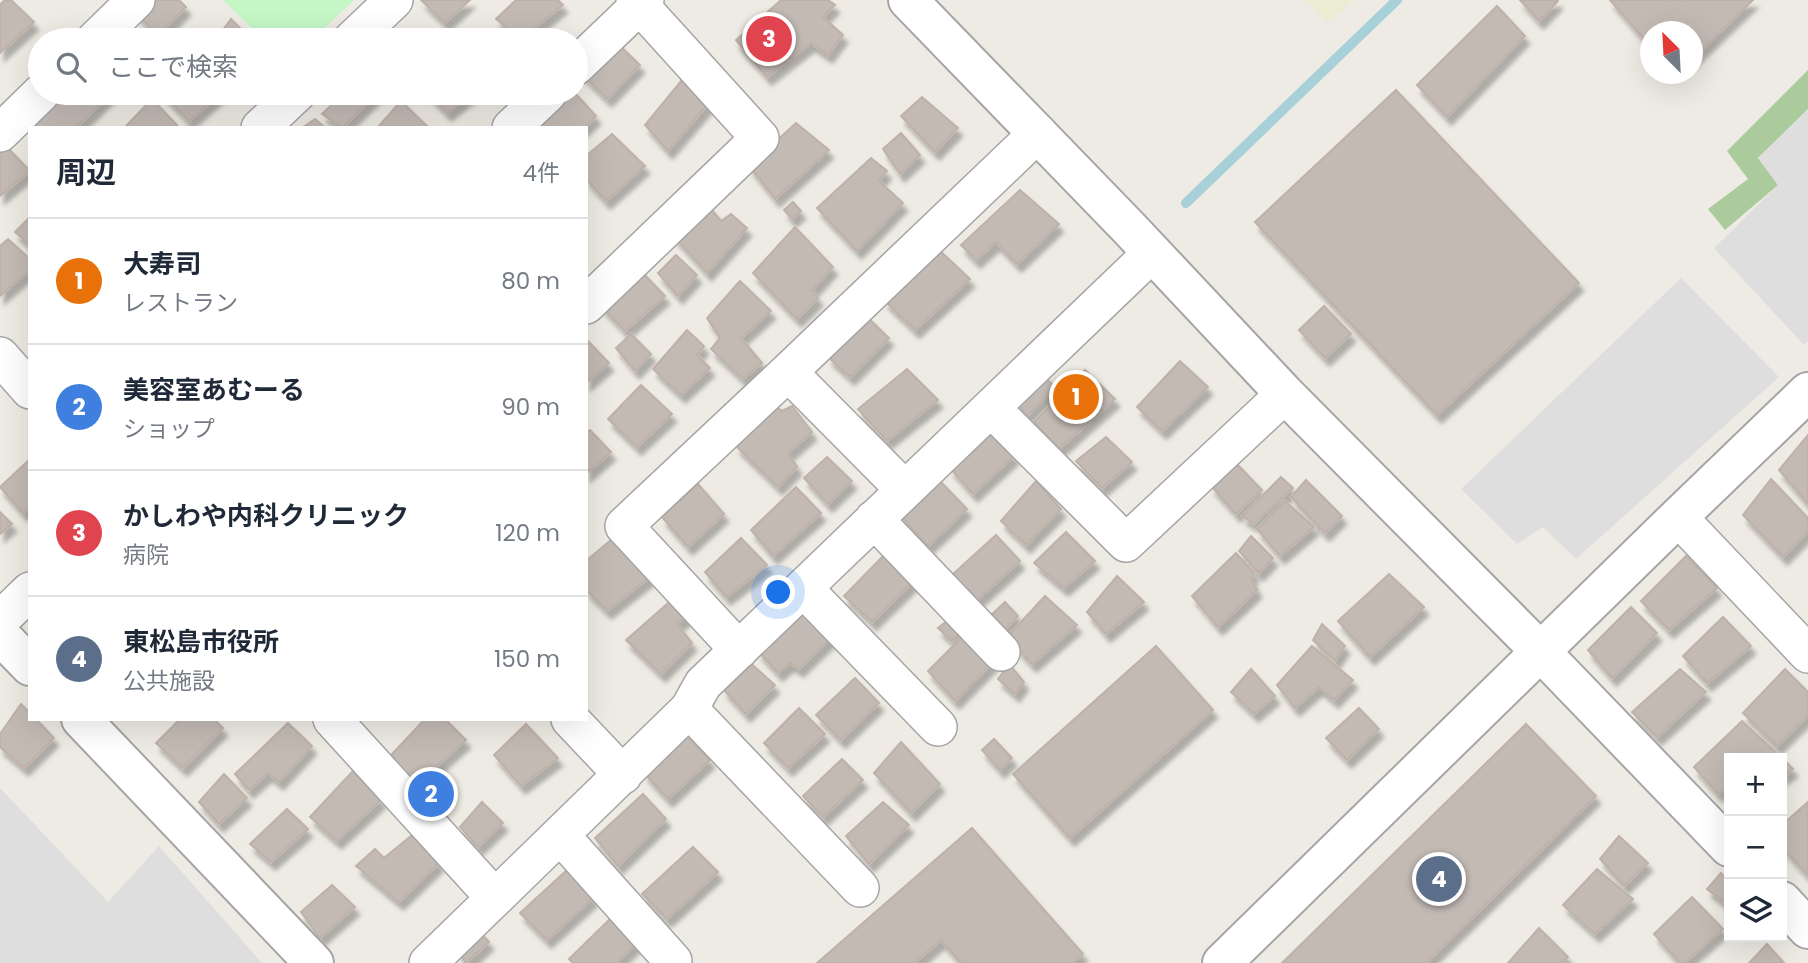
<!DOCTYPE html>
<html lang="ja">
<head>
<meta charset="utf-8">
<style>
  :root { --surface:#fff; --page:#f6f6f7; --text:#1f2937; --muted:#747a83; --line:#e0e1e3; --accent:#d93025 }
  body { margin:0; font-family:Poppins,"Noto Sans JP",sans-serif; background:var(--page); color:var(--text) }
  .controls { position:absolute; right:21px; bottom:21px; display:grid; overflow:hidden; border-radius:0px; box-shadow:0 7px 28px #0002 }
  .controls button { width:63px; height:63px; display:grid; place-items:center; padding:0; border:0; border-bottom:2px solid var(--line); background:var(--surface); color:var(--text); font:35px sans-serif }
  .compass { position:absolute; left:1640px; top:21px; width:63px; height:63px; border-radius:50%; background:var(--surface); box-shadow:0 7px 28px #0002; rotate:336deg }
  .you { position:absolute; left:779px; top:593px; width:24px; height:24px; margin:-18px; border:5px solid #fff; border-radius:50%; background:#1a73e8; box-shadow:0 0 0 10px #1a73e833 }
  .badge { display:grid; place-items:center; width:46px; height:46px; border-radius:50%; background:var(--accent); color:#fff; font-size:23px; font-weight:700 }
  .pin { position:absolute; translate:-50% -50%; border:4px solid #fff; box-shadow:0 2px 7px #0006 }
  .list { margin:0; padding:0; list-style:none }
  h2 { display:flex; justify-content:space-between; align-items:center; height:91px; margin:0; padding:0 28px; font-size:30px }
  h2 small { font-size:23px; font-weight:400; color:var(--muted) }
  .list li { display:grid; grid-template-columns:46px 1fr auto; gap:21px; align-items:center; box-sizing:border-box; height:126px; padding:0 28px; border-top:2px solid var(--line) }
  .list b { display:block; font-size:26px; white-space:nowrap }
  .list p { margin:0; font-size:23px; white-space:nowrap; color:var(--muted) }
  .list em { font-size:23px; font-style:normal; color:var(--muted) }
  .icon { flex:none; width:38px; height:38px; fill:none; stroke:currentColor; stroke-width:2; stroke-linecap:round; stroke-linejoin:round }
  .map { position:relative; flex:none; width:1808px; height:963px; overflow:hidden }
  .search { position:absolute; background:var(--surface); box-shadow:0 7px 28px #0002; left:28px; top:28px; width:560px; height:77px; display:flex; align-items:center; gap:18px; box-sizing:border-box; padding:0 24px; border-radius:38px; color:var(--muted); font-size:26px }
  .panel { position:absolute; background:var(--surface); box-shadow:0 7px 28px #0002; left:28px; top:126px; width:560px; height:595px; border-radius:0px }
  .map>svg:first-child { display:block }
  .farmland { fill:#ebecd1 }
  .forest { fill:#abcb9c }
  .park { fill:#c4f6c6 }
  .parking { fill:#dedede }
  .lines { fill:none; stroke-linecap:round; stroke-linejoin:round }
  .stream { stroke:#a7d0d9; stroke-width:10 }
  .building { fill:#c3bab4; stroke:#bfb1a8; stroke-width:2; filter:url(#shadow) }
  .minor-casing { stroke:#a5a5a5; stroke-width:40 }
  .tertiary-casing { stroke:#a5a5a5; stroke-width:42 }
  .minor { stroke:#fff; stroke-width:37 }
  .tertiary { stroke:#fff; stroke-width:38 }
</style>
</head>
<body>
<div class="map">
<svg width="1808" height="963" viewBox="0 0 1808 963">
  <defs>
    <filter id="shadow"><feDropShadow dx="4.5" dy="8" stdDeviation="2" flood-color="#0004"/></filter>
  </defs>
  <rect width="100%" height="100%" fill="#eeebe4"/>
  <path class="farmland" d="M1306,0H1352L1328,23Z"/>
  <path class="forest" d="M1808,70V109L1758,158L1778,185L1725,230L1708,209L1748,179L1727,151Z"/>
  <path class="park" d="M223,0H354L312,40H264Z"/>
  <path class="parking" d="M1808,109V341L1804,345L1714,248L1778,185L1758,158Z
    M1681,278L1779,377L1576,559L1543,527L1517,544L1461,489Z
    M0,788L108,902L159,846L262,963H0Z"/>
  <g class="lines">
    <path class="stream" d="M1186,203L1397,0"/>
  </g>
  <path class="building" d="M5,0H11L34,22L0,53V5Z
    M148,0H179L186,7L158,36L136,13Z
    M421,0H470L445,23Z
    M516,0H558L563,5L521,39L496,19Z
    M781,0H828L835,5L823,17L843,35L828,55L811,43L767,77L736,40Z
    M1520,0H1557L1558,1L1539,21Z
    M1610,0H1753L1692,59V32H1650V46Z
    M1497,6L1525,36L1447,117L1417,85Z
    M231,19L245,33L237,40H219L217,38Z
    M124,25L141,40H108Z
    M401,31L410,40H388Z
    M614,40L640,65L607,99L581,73Z
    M682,80L709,103L668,151L645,125Z
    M1396,90L1579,283L1437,415L1255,222Z
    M55,93H111L76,128H30Z
    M162,93H221L189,121Z
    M331,93H378L342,128L322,114L337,100Z
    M428,93H472L447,113Z
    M565,93H575L596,116L584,128H531Z
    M922,97L958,128L935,152L901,116Z
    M152,99L177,125L174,128H124Z
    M401,101L429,128H377Z
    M315,119L326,128H302Z
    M796,123L829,150L775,199L749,166Z
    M901,133L920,155L900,174L883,149Z
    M612,134L645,166L606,201L586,179V156Z
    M2,142L30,171L0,196V144Z
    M871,158L887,171L879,181L903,203L857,251L817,208Z
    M1020,190L1059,224L1017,264L996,242L976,260L961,245Z
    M793,202L801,211L792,219L784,210Z
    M706,203L721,221L731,214L747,228L707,273L673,235Z
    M30,217V245L15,232Z
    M795,227L833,267L812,290L818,298L797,319L753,273Z
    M8,239L30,259V270L0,296V246Z
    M937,248L970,279L915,330L884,300Z
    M676,255L697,275L678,296L658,273Z
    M641,271L665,296L625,331L601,306Z
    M740,281L771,311L741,338L762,363L743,379L711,349L720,338L707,318Z
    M1324,306L1351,334L1325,358L1299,330Z
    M866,316L889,338L850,377L828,357Z
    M687,330L704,346L697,355L710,368L681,395L653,369Z
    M631,334L651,354L635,371L616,348Z
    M586,339L609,363L586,383Z
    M1180,361L1208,387L1162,431L1137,407Z
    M907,369L938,400L887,441L858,409Z
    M1085,370L1115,399L1059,449L1034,422Z
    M1042,374L1055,387L1027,416L1015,400Z
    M641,385L672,414L637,447L608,419Z
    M773,404L782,411L792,406L812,432L788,453L797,467L778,487L736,446Z
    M985,429L1014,456L973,494L950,468Z
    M590,430L611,452L586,474V433Z
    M1808,435V504L1779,470Z
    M1106,437L1132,462L1102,488L1076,461Z
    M827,457L852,481L828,504L804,478Z
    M30,459V507L23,513L0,487Z
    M1235,462L1262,490L1236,514L1211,486Z
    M1281,477L1293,488L1254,524L1242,516Z
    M1771,479L1808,518V531L1783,557L1743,515Z
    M939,480L967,509L928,546L900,515Z
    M1306,480L1342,516L1325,533L1291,497Z
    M1036,481L1061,509L1026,545L1001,521Z
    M698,484L724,514L688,547L662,517Z
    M796,487L821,513L773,556L751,530Z
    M1285,501L1314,527L1280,556L1257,529Z
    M0,512L12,524L0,534Z
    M1066,532L1095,561L1064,588L1034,563Z
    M996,535L1020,561L977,600L952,575Z
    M1251,536L1273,558L1259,573L1239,551Z
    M741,538L767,565L726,597L705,572Z
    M612,539L651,576L607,611L586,590V561Z
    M890,549L917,578L872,622L844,596Z
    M1236,553L1254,573L1251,579L1257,590L1218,627L1192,596Z
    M1686,556L1717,588L1669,630L1641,601Z
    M1389,574L1424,607L1370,657L1338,621Z
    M1117,576L1144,602L1106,634L1087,612Z
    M1045,596L1077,625L1032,664L1007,637Z
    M674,598L689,615L677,624L692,643L661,674L626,640Z
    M1005,602L1018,616L1003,631L991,615Z
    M807,607L835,634L799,669L790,663L778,673L758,651Z
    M1631,607L1657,633L1612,678L1588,650Z
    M956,614L966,626L952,641L938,628Z
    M1723,617L1751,646L1707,683L1683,656Z
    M1322,624L1345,646L1335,661L1313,640Z
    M969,630L995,660L955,701L928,671Z
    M1156,646L1213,710L1070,838L1013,774Z
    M1312,646L1353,680L1334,700L1319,687L1295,708L1277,685Z
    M748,661L775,685L746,714L723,689Z
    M1009,664L1024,682L1015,694L998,679Z
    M1251,669L1275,696L1254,714L1231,692Z
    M1680,669L1706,692L1657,737L1632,712Z
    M1785,669L1808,692V715L1777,746L1743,713Z
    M855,678L879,703L841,740L816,715Z
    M21,704L30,713V719H36L54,738L24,768L0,747V734Z
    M799,708L825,734L788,768L764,743Z
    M1359,708L1379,729L1347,760L1326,738Z
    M180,719H214L223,728L183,768L156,743Z
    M425,719H445L466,740L416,785L391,755Z
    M1742,721L1782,758H1729V786L1718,794L1694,767Z
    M288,723L312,746L279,782L268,773L249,790L235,774Z
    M526,724L558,758L521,786L494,755Z
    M1526,724L1596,796L1426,963H1282Z
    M686,734L710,760L668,799L644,773Z
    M994,739L1012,758L1000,770L982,750Z
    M901,742L940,784L911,813L874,773Z
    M1782,758L1793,769L1782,777Z
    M842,759L863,780L823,817L803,796Z
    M353,771L381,800L337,841L310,817Z
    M224,774L247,798L219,824L199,802Z
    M643,794L666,819L618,866L595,838Z
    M482,802L503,823L478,847L460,827Z
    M883,802L909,825L869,864L846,836Z
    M1808,802V876L1782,847V825Z
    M287,809L308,829L271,862L250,844Z
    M972,828L1083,954L1072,963H961L941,940L914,963H817Z
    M412,835L439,863L399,902L356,866L375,849L384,858Z
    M1619,836L1648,863L1624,886L1600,859Z
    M693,847L718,872L667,919L642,894Z
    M1597,869L1633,899L1595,934L1563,905Z
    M567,870L593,898L547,940L520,913Z
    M1721,873L1729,881V898L1724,902L1707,889Z
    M332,885L355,907L320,938L301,912Z
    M1692,897L1723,929L1684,963H1680L1654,934Z
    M612,917L636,944L616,963H573L569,959Z
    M475,927L489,942L466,963L456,948Z
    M1539,928L1568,957L1561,963H1508Z
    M1767,944L1784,963H1749Z"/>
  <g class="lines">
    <g class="minor-casing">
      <path id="minor" d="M95,40L136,0
        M352,40L394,0
        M576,66L645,0
        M260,128L297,93
        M511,128L548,93
        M0,133L41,93
        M586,305L760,138L635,0
        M0,356L30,390
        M788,372L1038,133
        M991,408L1126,543L1285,394
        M1678,517L1808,654
        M874,519L1001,652
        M803,588L938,727
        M0,620L30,591
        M739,650L624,526L788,372L905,490
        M332,719L495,898L689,709
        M570,719L623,775
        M561,836L673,961L671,963
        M860,888L689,709L703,684L1152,253
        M428,963L495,898"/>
    </g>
    <g class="tertiary-casing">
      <path id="tertiary" d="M908,0L1130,229L1285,394L1540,651L1729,847
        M0,635L30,666
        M81,719L314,963
        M1782,901L1808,929
        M1222,963L1678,517L1808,392"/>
    </g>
    <use href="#minor" class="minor"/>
    <use href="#tertiary" class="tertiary"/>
  </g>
</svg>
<div class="controls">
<button>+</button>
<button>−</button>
<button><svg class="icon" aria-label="layers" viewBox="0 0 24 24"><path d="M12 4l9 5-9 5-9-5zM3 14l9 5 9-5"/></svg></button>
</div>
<svg class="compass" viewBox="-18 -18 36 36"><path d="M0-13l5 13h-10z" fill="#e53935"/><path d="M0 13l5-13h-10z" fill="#747a83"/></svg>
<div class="you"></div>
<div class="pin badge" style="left:1076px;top:397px;background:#e8710a">1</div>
<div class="pin badge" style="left:431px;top:794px;background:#3f7fe0">2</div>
<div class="pin badge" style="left:769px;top:39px;background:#e0444e">3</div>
<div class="pin badge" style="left:1439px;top:879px;background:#5c6f8a">4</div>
<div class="search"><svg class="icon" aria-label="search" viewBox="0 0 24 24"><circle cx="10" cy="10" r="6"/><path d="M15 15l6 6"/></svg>ここで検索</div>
<section class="panel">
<h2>周辺<small>4件</small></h2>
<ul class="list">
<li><span class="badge" style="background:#e8710a">1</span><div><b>大寿司</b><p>レストラン</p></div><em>80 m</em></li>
<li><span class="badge" style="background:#3f7fe0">2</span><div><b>美容室あむーる</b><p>ショップ</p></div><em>90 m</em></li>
<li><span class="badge" style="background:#e0444e">3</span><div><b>かしわや内科クリニック</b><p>病院</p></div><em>120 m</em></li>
<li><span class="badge" style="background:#5c6f8a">4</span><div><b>東松島市役所</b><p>公共施設</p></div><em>150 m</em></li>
</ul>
</section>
</div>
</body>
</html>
